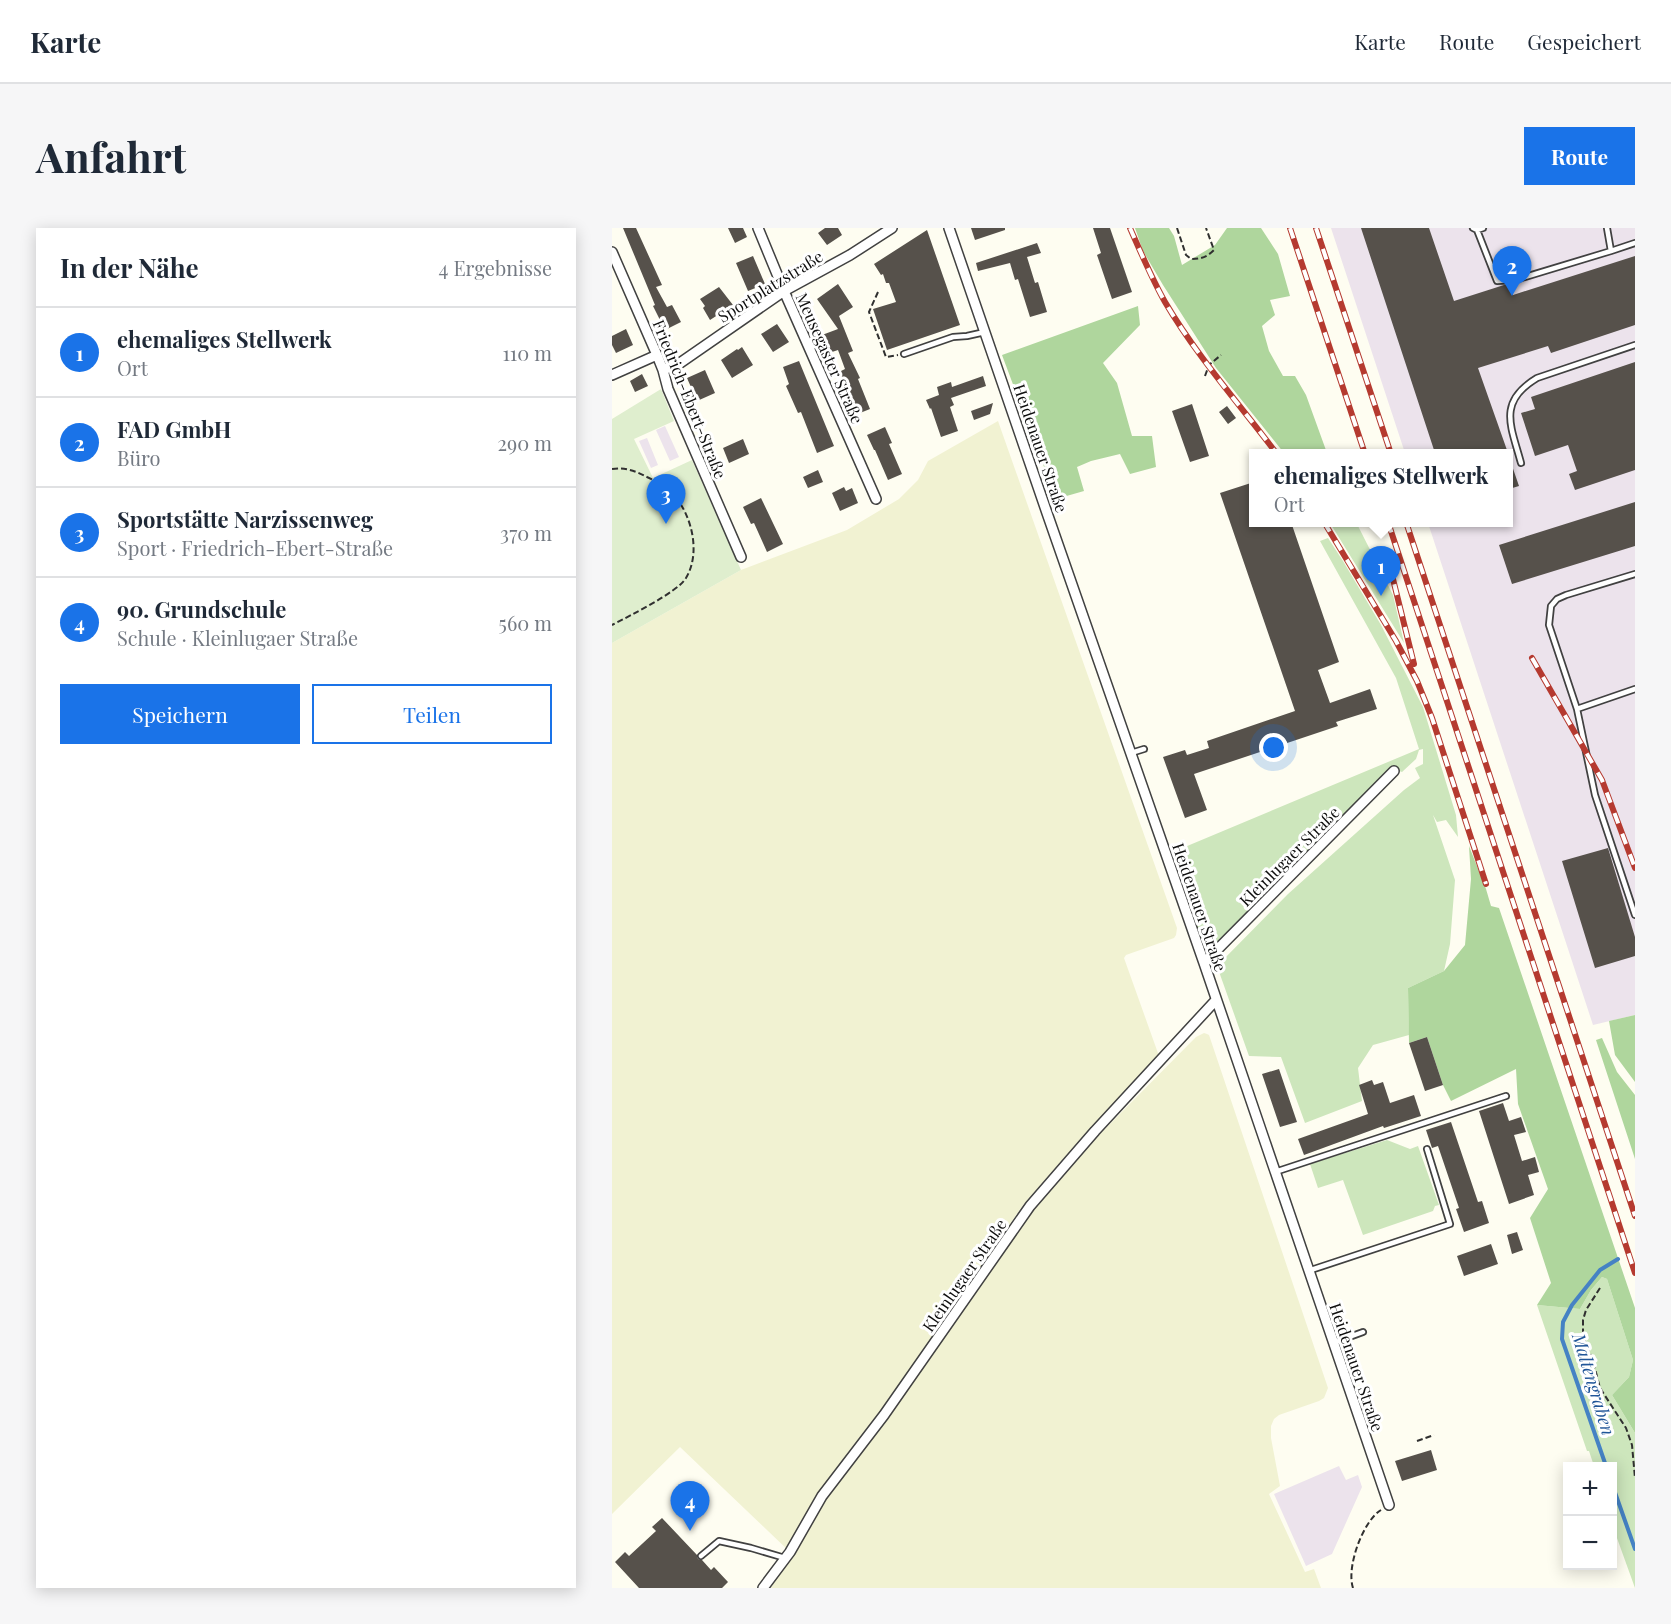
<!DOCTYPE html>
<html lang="de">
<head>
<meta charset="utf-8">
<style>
  :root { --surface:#fff; --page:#f6f6f7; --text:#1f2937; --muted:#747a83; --line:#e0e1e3; --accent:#1a73e8 }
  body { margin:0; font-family:"Playfair Display",serif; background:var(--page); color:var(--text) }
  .controls { position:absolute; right:18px; bottom:18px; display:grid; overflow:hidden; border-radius:0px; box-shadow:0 3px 15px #0003 }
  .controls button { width:54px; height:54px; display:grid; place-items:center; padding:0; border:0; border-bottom:2px solid var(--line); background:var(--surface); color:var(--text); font:30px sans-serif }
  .you { position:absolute; left:662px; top:520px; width:21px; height:21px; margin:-15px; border:4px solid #fff; border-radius:50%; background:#1a73e8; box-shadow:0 0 0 9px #1a73e833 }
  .badge { display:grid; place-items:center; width:39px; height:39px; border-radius:50%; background:var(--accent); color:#fff; font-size:20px; font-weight:700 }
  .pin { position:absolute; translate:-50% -50px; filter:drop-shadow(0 2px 3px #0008) }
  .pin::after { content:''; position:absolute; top:32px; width:21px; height:18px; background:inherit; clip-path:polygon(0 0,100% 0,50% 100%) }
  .popup { position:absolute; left:637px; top:221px; width:264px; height:78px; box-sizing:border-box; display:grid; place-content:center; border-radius:0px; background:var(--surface); filter:drop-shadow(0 2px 4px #0005); font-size:20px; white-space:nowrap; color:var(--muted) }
  .popup b { font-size:22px; color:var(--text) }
  .popup::after { content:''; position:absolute; left:50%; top:100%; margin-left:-12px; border:12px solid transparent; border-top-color:var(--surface) }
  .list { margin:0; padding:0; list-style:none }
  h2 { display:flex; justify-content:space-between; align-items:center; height:78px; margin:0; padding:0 24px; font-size:26px }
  h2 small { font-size:20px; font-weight:400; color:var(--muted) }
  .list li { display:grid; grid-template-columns:39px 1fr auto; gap:18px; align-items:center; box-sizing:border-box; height:90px; padding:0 24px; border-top:2px solid var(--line) }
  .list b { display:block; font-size:22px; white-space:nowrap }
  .list p { margin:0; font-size:20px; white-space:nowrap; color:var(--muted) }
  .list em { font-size:20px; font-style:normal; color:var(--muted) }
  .actions { display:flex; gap:12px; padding:18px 24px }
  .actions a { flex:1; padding:14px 0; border:2px solid var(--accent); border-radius:0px; text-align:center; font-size:21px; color:var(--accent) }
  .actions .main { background:var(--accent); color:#fff }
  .map { position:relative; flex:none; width:1023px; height:1360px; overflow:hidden; border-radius:0px }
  header { display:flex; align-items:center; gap:36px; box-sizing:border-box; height:84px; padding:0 30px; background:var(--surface); border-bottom:2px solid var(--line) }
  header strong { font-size:28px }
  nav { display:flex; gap:33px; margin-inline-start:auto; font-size:21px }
  .intro { display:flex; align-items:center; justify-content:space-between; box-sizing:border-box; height:144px; padding:0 36px }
  h1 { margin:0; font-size:42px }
  .button { padding:15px 27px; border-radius:0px; background:var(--accent); color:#fff; font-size:21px; font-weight:700 }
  main { display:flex; gap:36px; padding:0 36px }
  aside { flex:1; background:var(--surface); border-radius:0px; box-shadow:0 3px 15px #0003 }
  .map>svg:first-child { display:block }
  .industrial { fill:#ece3ec }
  .farmland { fill:#f1f2d2 }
  .green { fill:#cde6bc }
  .forest { fill:#afd69d }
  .pitch { fill:#dfeece }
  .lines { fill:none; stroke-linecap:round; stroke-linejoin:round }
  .stream { stroke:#4582c4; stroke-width:4 }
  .building { fill:#56514b }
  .service-casing { stroke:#414141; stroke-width:8 }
  .minor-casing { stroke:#414141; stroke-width:12 }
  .path { stroke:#303030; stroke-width:2; stroke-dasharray:6 3; stroke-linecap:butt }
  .service { stroke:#fff; stroke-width:4.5 }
  .minor { stroke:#fff; stroke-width:9 }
  .rail-casing { stroke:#b53a30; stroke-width:6 }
  .rail { stroke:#fff; stroke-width:4; stroke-dasharray:11; stroke-linecap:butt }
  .labels { text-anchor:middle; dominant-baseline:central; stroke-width:6; stroke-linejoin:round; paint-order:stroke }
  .street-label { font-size:16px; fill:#0e0e0e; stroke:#fff }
  .water-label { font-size:18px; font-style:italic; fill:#205598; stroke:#fff }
</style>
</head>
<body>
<header>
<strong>Karte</strong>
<nav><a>Karte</a><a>Route</a><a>Gespeichert</a></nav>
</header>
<div class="intro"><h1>Anfahrt</h1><a class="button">Route</a></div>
<main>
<aside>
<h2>In der Nähe<small>4 Ergebnisse</small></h2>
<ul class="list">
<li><span class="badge">1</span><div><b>ehemaliges Stellwerk</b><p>Ort</p></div><em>110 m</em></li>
<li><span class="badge">2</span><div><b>FAD GmbH</b><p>Büro</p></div><em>290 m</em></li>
<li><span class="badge">3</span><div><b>Sportstätte Narzissenweg</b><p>Sport · Friedrich-Ebert-Straße</p></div><em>370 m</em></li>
<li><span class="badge">4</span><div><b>90. Grundschule</b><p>Schule · Kleinlugaer Straße</p></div><em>560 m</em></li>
</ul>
<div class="actions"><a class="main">Speichern</a><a>Teilen</a></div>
</aside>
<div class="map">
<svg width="1023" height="1360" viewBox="0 0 1023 1360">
  <rect width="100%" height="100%" fill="#fefdf1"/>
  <path class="industrial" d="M719,0H1023V787L981,797L816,295L896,294V226L793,225Z
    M53,198L67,229L58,233L44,202Z
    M35,210L46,237L39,240L27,213Z
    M727,1238L734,1252L746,1247L750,1259L720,1326L694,1338L662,1266Z"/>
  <path class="farmland" d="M386,193L565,700L564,707L562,710L514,727L512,730L547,828L480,898L411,977L313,1120L265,1188L236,1224L212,1265L266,1204L419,985L488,906L584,809L592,805L595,806L597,807L716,1160L712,1170L707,1173L667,1187L662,1191L659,1198V1210L668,1258L657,1266L693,1344L702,1341L709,1360H159L178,1324L68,1219L0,1286V415L129,342L235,302L287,271L306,252L316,233Z"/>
  <path class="green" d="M718,295H743L746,298L781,367L792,415Z
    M716,310L731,333L769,397L811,479L844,587L846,609L834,592L825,594L821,587L843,652L838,716L832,743L796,760L797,807L761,817L746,840L750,873L693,895L669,829L637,828L605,738L676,666L792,562L808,550L803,540L811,536V521L807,522L804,531L790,544L779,540L602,719L598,720L590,715L564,628L568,621L807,521L784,450L708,313Z
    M775,912L798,921L806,918L827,977L823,978L821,983L751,1007L731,952L706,960L698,936Z
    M990,1049L995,1051L1021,1132L1017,1149L1000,1167L1023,1205V1360L1001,1299L1000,1238H982L977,1223H975L925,1077L968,1081L979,1062Z"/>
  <path class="forest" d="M523,0H557L562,8L570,37L603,17L615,0H649L666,26L678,68L658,72L663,87L650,98L657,123L671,148H683L694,167L715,225H672L604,140L551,57L531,23Z
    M526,78L528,97L491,135L505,155L520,208H540L544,239L518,246L508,226L479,233L465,239L472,263L444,271L390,127Z
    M857,618L874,661L879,678L887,680L1023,1080V1205L1000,1167L1017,1149L1021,1132L995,1051L990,1049L979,1062L968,1081L925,1077L939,1055L918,990L936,961L906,876L904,841L839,873L831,857L815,809L797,815L796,760L832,743L853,717L859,651Z
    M1023,787V854L1003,827L997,793Z
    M990,810L1005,844L1023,867V931L984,812Z"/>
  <path class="pitch" d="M49,161L62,193L22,211L41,250L80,232L129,342L0,415V191Z"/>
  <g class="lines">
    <path class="stream" d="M994,1238L950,1111L951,1094L960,1077L988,1042L1006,1031
      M1000,1256L1023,1321"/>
  </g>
  <path class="building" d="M11,0H24L50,57L44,59L55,79L60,77L69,94L53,102L41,78L43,77Z
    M116,0H131L135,9L123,15Z
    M213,0H226L230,7L215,17L206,5Z
    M359,0H393V2L363,12Z
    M481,0H498L520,64L500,71L485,27L489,25Z
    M749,0H817L842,73L892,57H898L901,67L1023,28V97L939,125L936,118L866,140L896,225H823Z
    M315,2L348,97L275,122L261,81L284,74L277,55H274L271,46L269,47L262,36Z
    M425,15L429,25L415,29L423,55L426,54L435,84L418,89L406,51L403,52L398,35L366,43L364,35Z
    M141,28L153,56L136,63L124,35Z
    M226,56L241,79L227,88L241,123L236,125L248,150L246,151L258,181L243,187L237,173L240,171L227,144L233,141L226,122L217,125L210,107L226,101L205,71Z
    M107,59L121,77L98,92L91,80L93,78L88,71Z
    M165,96L177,114L161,124L149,106Z
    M14,101L21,117L4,125L0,117V108Z
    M130,119L141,137L120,150L109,132L125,121L126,122Z
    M187,133L222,218L205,225L189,184L186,185L174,158L177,156L171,139Z
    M1023,134V242L963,262L957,246L965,243L956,217L923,228L909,185L923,181L919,169Z
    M93,142L103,165L85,173L75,150Z
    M30,146L36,158L23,164L18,153Z
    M371,148L374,158L339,170L342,177L338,179L346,203L329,209L319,180L318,181L314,172L327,167L325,159L339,154L340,159Z
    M381,175L378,186L362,192L359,183Z
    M580,176L597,228L578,234L560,183Z
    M615,178L624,190L616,196L607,184Z
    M273,199L280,215L277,216L290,246L276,252L263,222H262L255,207Z
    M131,211L137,226L117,235L111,220Z
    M897,232H898L907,258L897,261Z
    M206,242L211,254L196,260L191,249Z
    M642,254V294H679L727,434L706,442L718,475L758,461L765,481L724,494L726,498L582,546L595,582L573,590L551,529L573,522L575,527L597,520L595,513L683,483L608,265Z
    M232,259L234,263L240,260L246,275L228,283L220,265Z
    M149,270L171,316L155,324L142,295L139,296L131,279Z
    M1023,274V318L900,356L887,317Z
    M996,620L1023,709V728L983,740L950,633Z
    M815,809L831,857L813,863L797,815Z
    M667,841L685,894L668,899L650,846Z
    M760,852L762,857L771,854L778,875L802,867L809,888L772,900L771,898L692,927L686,911L756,886L747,857Z
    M891,875L897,893L909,889L914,904L902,907L910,933L923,929L927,944L916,947L922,967L897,976L867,883Z
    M839,894L866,974L870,973L877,995L852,1004L844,981L847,980L826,918L820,920L814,902Z
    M905,1004L911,1022L900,1026L895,1007Z
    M879,1016L886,1036L852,1048L845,1028Z
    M819,1222L825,1242L790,1253L783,1233Z
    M50,1290L85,1327L86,1331L90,1332L99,1342L102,1339L116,1354L110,1360H27L3,1334L13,1324L17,1328L44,1303L40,1299Z"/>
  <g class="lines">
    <g class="service-casing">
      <path id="service" d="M861,0L865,2L871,0
        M865,2L885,53L903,52L999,23L995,0
        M999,23L1023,15
        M292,126L341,109L355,108L373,104
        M909,235C899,198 885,174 925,150L1023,117
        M1023,346L954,367L945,371L939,378L937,397L965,481L983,567L1023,687
        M965,481L1023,461
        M519,525L532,521
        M663,944L894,868
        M696,1043L838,996L815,921
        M721,1115L751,1104
        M89,1328L107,1313L139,1320L173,1330"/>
    </g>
    <g class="minor-casing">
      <path id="minor" d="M146,0L172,63L264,271
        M337,0L435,285L592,735L777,1277
        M0,24L45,127L51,142L56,161L129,329
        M51,142L68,135L172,63L238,27L280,0
        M0,147L45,127
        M592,735L782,543
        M151,1360L178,1324L210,1268L272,1187L418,978L483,903L604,772"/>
    </g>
    <path class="path" d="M565,0L574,27L579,31C589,31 595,29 602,22L594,0
      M266,64L257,84L274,129L286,127
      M593,148L597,137L609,127
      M0,241C13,239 24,243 35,249C45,254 55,258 62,267C80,288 89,325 74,350C66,364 17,388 0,397
      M988,1060L974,1082L971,1092V1108L981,1133L988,1160L1014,1200L1020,1217L1023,1250
      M805,1213L822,1207
      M741,1360C734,1339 751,1293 769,1282"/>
    <use href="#service" class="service"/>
    <use href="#minor" class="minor"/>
    <g class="rail-casing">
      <path id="rail" d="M518,0C529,25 540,51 553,74C584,127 628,177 665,226
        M678,0L753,226
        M704,0L779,226
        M712,294L784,413L805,453L820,490L874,656
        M776,294L1023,1045
        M794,294L1023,988
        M777,335L802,436
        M920,430L990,552L1023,640"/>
    </g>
    <use href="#rail" class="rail"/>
  </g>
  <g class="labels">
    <g class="street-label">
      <text transform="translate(158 58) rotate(-32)">Sportplatzstraße</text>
      <text transform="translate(218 130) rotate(66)">Meusegaster Straße</text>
      <text transform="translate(78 171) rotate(68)">Friedrich-Ebert-Straße</text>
      <text transform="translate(429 220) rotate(71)">Heidenauer Straße</text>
      <text transform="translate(677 628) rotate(-45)">Kleinlugaer Straße</text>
      <text transform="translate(588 679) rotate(71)">Heidenauer Straße</text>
      <text transform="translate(352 1047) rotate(-55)">Kleinlugaer Straße</text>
      <text transform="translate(745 1139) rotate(71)">Heidenauer Straße</text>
    </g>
    <g class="water-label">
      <text transform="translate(982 1156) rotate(73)">Maltengraben</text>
    </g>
  </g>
</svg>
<div class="controls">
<button>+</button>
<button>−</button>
</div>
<div class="you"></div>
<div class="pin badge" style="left:769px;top:368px">1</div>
<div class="popup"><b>ehemaliges Stellwerk</b>Ort</div>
<div class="pin badge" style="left:900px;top:68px">2</div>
<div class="pin badge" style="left:54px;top:296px">3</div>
<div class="pin badge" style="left:78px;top:1303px">4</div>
</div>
</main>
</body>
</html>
